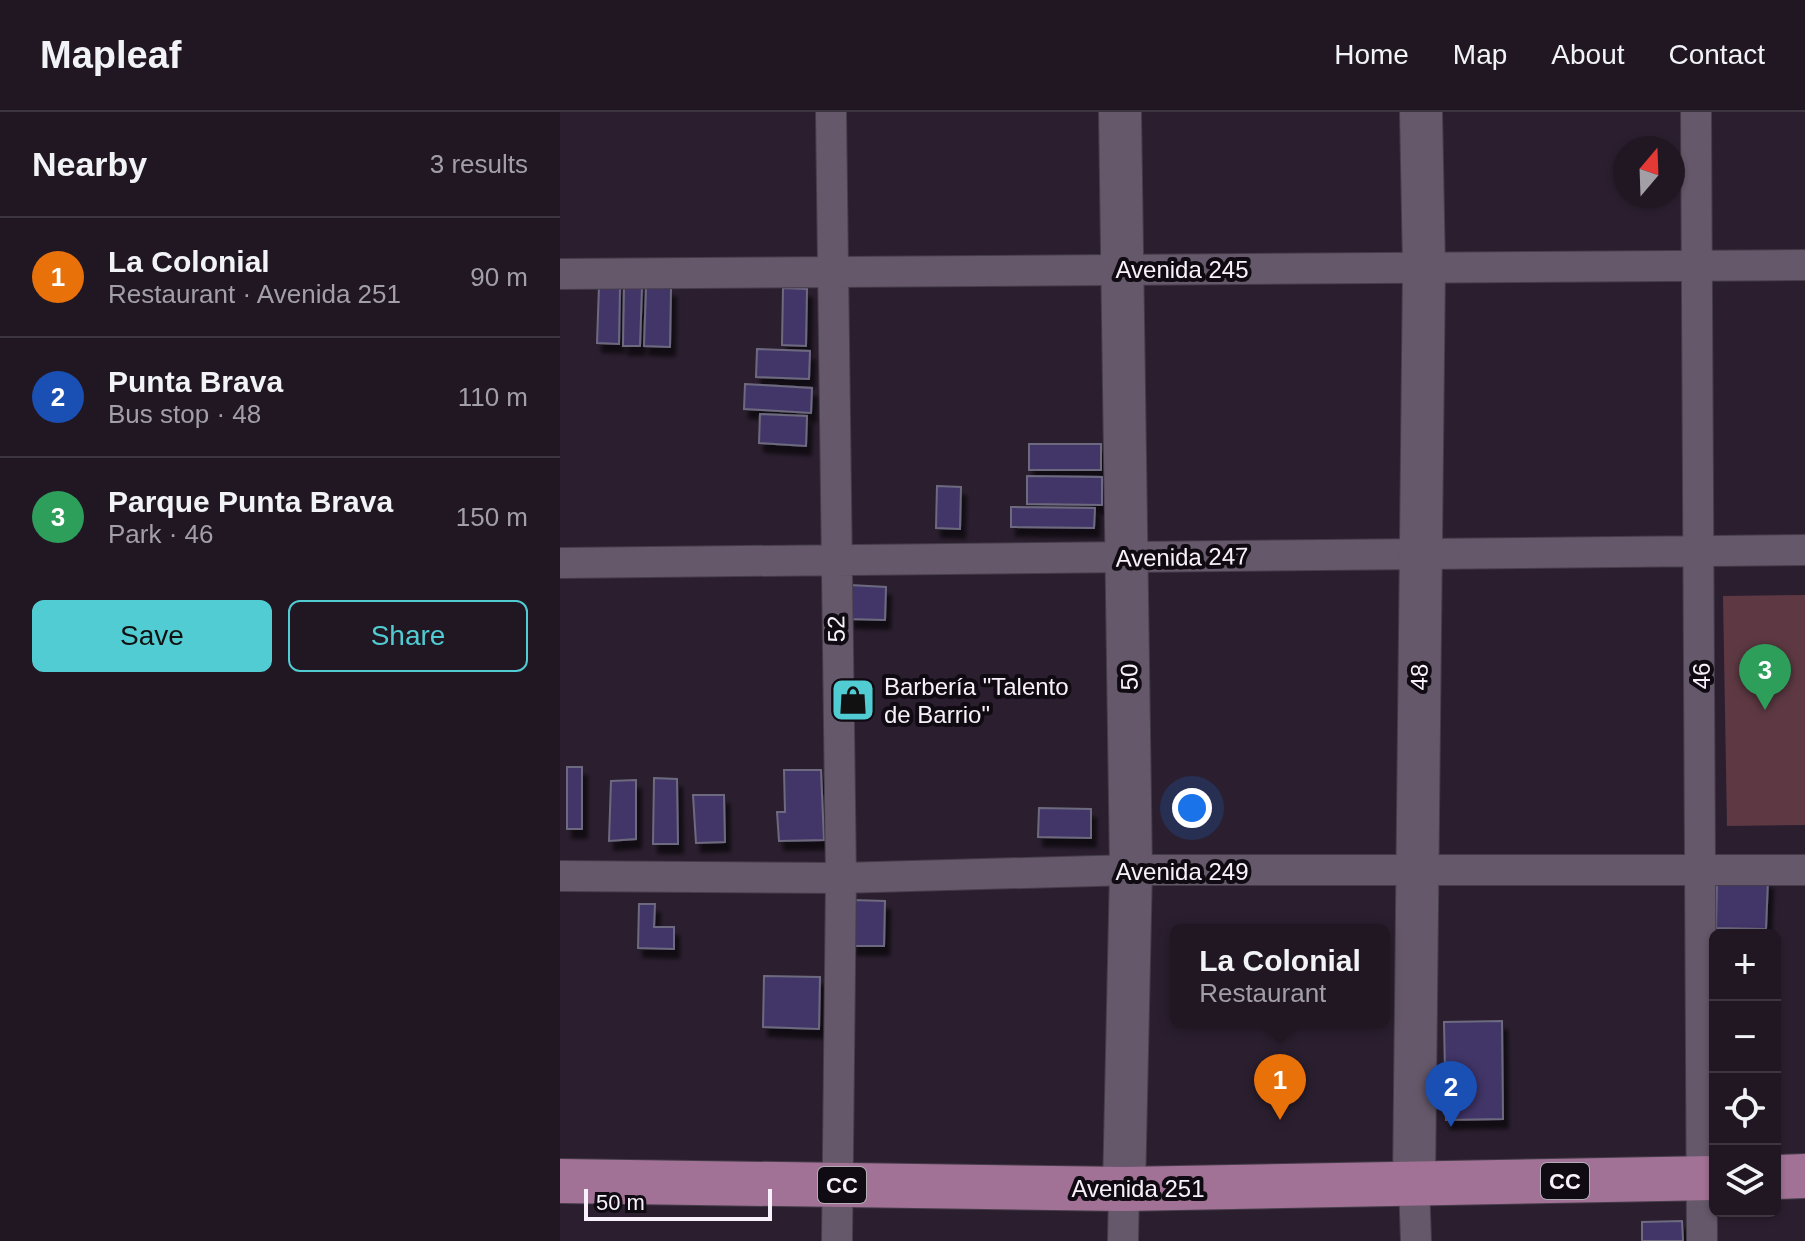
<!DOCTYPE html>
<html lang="en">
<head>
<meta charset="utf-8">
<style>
  :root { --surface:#201723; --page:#2d2430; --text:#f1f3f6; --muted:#a29fa6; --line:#3d3641; --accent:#51ccd2 }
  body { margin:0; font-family:Arial,sans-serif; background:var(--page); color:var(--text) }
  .controls { position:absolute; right:24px; bottom:24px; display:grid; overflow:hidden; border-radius:12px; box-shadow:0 2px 6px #0004 }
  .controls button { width:72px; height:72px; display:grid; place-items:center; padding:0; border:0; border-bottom:2px solid var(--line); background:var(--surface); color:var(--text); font:40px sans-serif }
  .compass { position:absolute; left:1053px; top:24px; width:72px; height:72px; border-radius:50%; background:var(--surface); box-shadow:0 2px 6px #0004; rotate:19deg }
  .scale { position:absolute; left:24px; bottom:20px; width:188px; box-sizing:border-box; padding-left:8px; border:4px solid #f8f1fb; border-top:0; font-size:22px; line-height:28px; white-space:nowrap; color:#f8f1fb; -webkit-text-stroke:6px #100b12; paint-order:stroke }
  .you { position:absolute; left:632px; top:696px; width:28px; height:28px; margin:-20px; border:6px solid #fff; border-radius:50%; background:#1a73e8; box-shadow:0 0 0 12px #1a73e833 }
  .badge { display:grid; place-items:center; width:52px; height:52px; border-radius:50%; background:var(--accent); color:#fff; font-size:26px; font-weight:700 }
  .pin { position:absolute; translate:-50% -66px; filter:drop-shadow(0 2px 4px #0008) }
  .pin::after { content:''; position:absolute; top:42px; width:28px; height:24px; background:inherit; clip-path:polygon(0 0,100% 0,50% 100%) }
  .popup { position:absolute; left:610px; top:812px; width:220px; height:104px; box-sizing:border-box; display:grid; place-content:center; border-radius:12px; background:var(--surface); filter:drop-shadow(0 2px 6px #0005); font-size:26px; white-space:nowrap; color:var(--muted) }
  .popup b { font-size:30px; color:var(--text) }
  .popup::after { content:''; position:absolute; left:50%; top:100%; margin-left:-16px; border:16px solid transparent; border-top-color:var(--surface) }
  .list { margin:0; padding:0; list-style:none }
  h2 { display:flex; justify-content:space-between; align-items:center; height:104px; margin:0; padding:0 32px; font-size:34px }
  h2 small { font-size:26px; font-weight:400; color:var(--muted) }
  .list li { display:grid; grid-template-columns:52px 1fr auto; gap:24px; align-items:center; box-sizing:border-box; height:120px; padding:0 32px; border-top:2px solid var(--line) }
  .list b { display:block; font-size:30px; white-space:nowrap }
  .list p { margin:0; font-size:26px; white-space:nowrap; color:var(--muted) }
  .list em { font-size:26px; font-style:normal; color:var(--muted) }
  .actions { display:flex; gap:16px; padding:24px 32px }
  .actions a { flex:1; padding:18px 0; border:2px solid var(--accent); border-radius:12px; text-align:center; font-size:28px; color:var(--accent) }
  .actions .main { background:var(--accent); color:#111 }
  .icon { flex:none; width:44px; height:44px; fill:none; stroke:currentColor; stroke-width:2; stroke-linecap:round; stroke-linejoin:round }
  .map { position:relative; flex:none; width:1245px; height:1129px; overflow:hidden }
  header { display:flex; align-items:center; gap:48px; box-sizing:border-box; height:112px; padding:0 40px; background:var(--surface); border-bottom:2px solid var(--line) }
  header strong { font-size:38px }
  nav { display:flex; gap:44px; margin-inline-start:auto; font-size:28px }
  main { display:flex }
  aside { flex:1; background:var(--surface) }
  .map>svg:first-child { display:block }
  .green { fill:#5e3943 }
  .building { fill:#423668; stroke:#6d6a7f; stroke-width:2; filter:url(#shadow) }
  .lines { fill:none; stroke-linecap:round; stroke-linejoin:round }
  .street-casing { stroke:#453c49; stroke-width:32 }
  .secondary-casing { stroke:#453c49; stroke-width:44 }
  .primary-casing { stroke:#453c49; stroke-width:46 }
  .street { stroke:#65586a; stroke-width:30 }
  .secondary { stroke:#65586a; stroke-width:42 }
  .primary { stroke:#a27296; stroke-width:44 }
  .labels { text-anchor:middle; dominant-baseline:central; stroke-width:8; stroke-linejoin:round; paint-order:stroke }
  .shield { fill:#100b12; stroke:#b2acb5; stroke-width:2 }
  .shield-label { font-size:22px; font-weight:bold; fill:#f8f1fb }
  .street-label { font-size:24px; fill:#f8f1fb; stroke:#100b12 }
  .poi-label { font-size:24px; fill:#f8f1fb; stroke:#100b12; text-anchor:start }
</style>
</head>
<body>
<header>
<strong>Mapleaf</strong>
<nav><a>Home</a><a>Map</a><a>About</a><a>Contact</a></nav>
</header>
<main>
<aside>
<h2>Nearby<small>3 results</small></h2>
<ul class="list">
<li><span class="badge" style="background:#e8710a">1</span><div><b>La Colonial</b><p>Restaurant · Avenida 251</p></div><em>90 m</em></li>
<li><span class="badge" style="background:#1a4fb4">2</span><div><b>Punta Brava</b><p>Bus stop · 48</p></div><em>110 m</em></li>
<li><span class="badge" style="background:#2e9e5b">3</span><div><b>Parque Punta Brava</b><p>Park · 46</p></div><em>150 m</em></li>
</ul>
<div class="actions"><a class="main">Save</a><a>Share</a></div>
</aside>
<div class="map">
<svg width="1245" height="1129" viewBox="0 0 1245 1129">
  <defs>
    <filter id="shadow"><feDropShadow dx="5" dy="9" stdDeviation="2" flood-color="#0009"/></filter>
  </defs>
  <rect width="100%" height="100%" fill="#2b1f2f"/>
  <path class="green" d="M1245,483V713L1167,714L1163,484Z"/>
  <path class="building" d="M39,174L60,175L59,232L37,231Z
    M64,174L82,175L80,234H63Z
    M86,176H111L110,235L84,234Z
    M223,176L247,177L246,234L222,233Z
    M197,237L250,239L249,267L196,265Z
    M185,272L252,276L251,301L184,297Z
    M200,302L247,304L246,334L199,331Z
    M469,332H541V358H469Z
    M467,364L542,365V393L467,392Z
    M377,374L401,375L400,417L376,416Z
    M451,395L535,396L534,416L451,415Z
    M290,473L326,475L325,508L289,507Z
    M7,655H22V717H7Z
    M224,658H261L264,728L219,729L217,700H225Z
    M94,666L117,667L118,732H93Z
    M76,668V727L49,729L51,669Z
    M133,683H164L165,730L136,731Z
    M479,696L531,697V726L478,725Z
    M1157,766L1208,768L1206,817L1156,816Z
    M292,788L325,789L324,834H291Z
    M79,792H95L94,815H114V837L78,836Z
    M204,864L260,865L259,917L203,915Z
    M942,909L943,1007L886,1008L884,910Z
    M1122,1109L1123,1129H1082V1110Z"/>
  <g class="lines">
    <g class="street-casing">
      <path id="street" d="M271,0L281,766L277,1129
        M1136,0L1142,1129
        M0,162L1245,153
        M0,451L1245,438
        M0,764L281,766L571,758H1245
        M854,1071L856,1129
        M563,1129L564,1077"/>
    </g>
    <g class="secondary-casing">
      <path id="secondary" d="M560,0L571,758L564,1077
        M854,1071L864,155L861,0"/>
    </g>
    <g class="primary-casing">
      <path id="primary" d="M1215,1065L1245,1064
        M0,1069L564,1077L1155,1066"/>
    </g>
    <use href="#street" class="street"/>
    <use href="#secondary" class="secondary"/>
    <use href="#primary" class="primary"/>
  </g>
  <defs>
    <g id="shop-square" transform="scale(2.3)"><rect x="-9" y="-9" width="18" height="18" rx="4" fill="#51ccd2" stroke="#100b12"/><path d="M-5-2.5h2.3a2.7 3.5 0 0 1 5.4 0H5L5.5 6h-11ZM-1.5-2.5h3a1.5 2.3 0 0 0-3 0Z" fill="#111"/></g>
  </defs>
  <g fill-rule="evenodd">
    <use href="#shop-square" x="293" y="588"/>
  </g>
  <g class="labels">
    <g class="shield">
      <rect x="981" y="1051" width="48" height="36" rx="6"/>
      <rect x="258" y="1055" width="48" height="36" rx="6"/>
    </g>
    <g class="shield-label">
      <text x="1005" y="1069">CC</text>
      <text x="282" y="1073">CC</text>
    </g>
    <g class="street-label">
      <text x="622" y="157">Avenida 245</text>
      <text transform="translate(622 445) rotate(-1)">Avenida 247</text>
      <text transform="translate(276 517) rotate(-91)">52</text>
      <text transform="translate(1141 564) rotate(-90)">46</text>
      <text transform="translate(569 565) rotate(-91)">50</text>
      <text transform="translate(859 565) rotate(-89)">48</text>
      <text x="622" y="759">Avenida 249</text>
      <text x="578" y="1076">Avenida 251</text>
    </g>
    <g class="poi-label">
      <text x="324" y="574">Barbería "Talento<tspan x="324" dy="28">de Barrio"</tspan></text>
    </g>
  </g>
</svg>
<div class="controls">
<button>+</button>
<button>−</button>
<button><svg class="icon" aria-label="locate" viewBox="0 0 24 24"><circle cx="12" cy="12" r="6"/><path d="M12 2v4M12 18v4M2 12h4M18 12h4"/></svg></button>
<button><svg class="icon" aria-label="layers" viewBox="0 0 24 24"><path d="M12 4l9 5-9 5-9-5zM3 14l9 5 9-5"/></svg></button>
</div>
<svg class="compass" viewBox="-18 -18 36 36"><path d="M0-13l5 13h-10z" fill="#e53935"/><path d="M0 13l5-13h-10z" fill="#a29fa6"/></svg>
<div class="scale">50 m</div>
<div class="you"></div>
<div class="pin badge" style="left:720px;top:1008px;background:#e8710a">1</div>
<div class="popup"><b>La Colonial</b>Restaurant</div>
<div class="pin badge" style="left:891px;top:1015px;background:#1a4fb4">2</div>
<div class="pin badge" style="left:1205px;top:598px;background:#2e9e5b">3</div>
</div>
</main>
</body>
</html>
